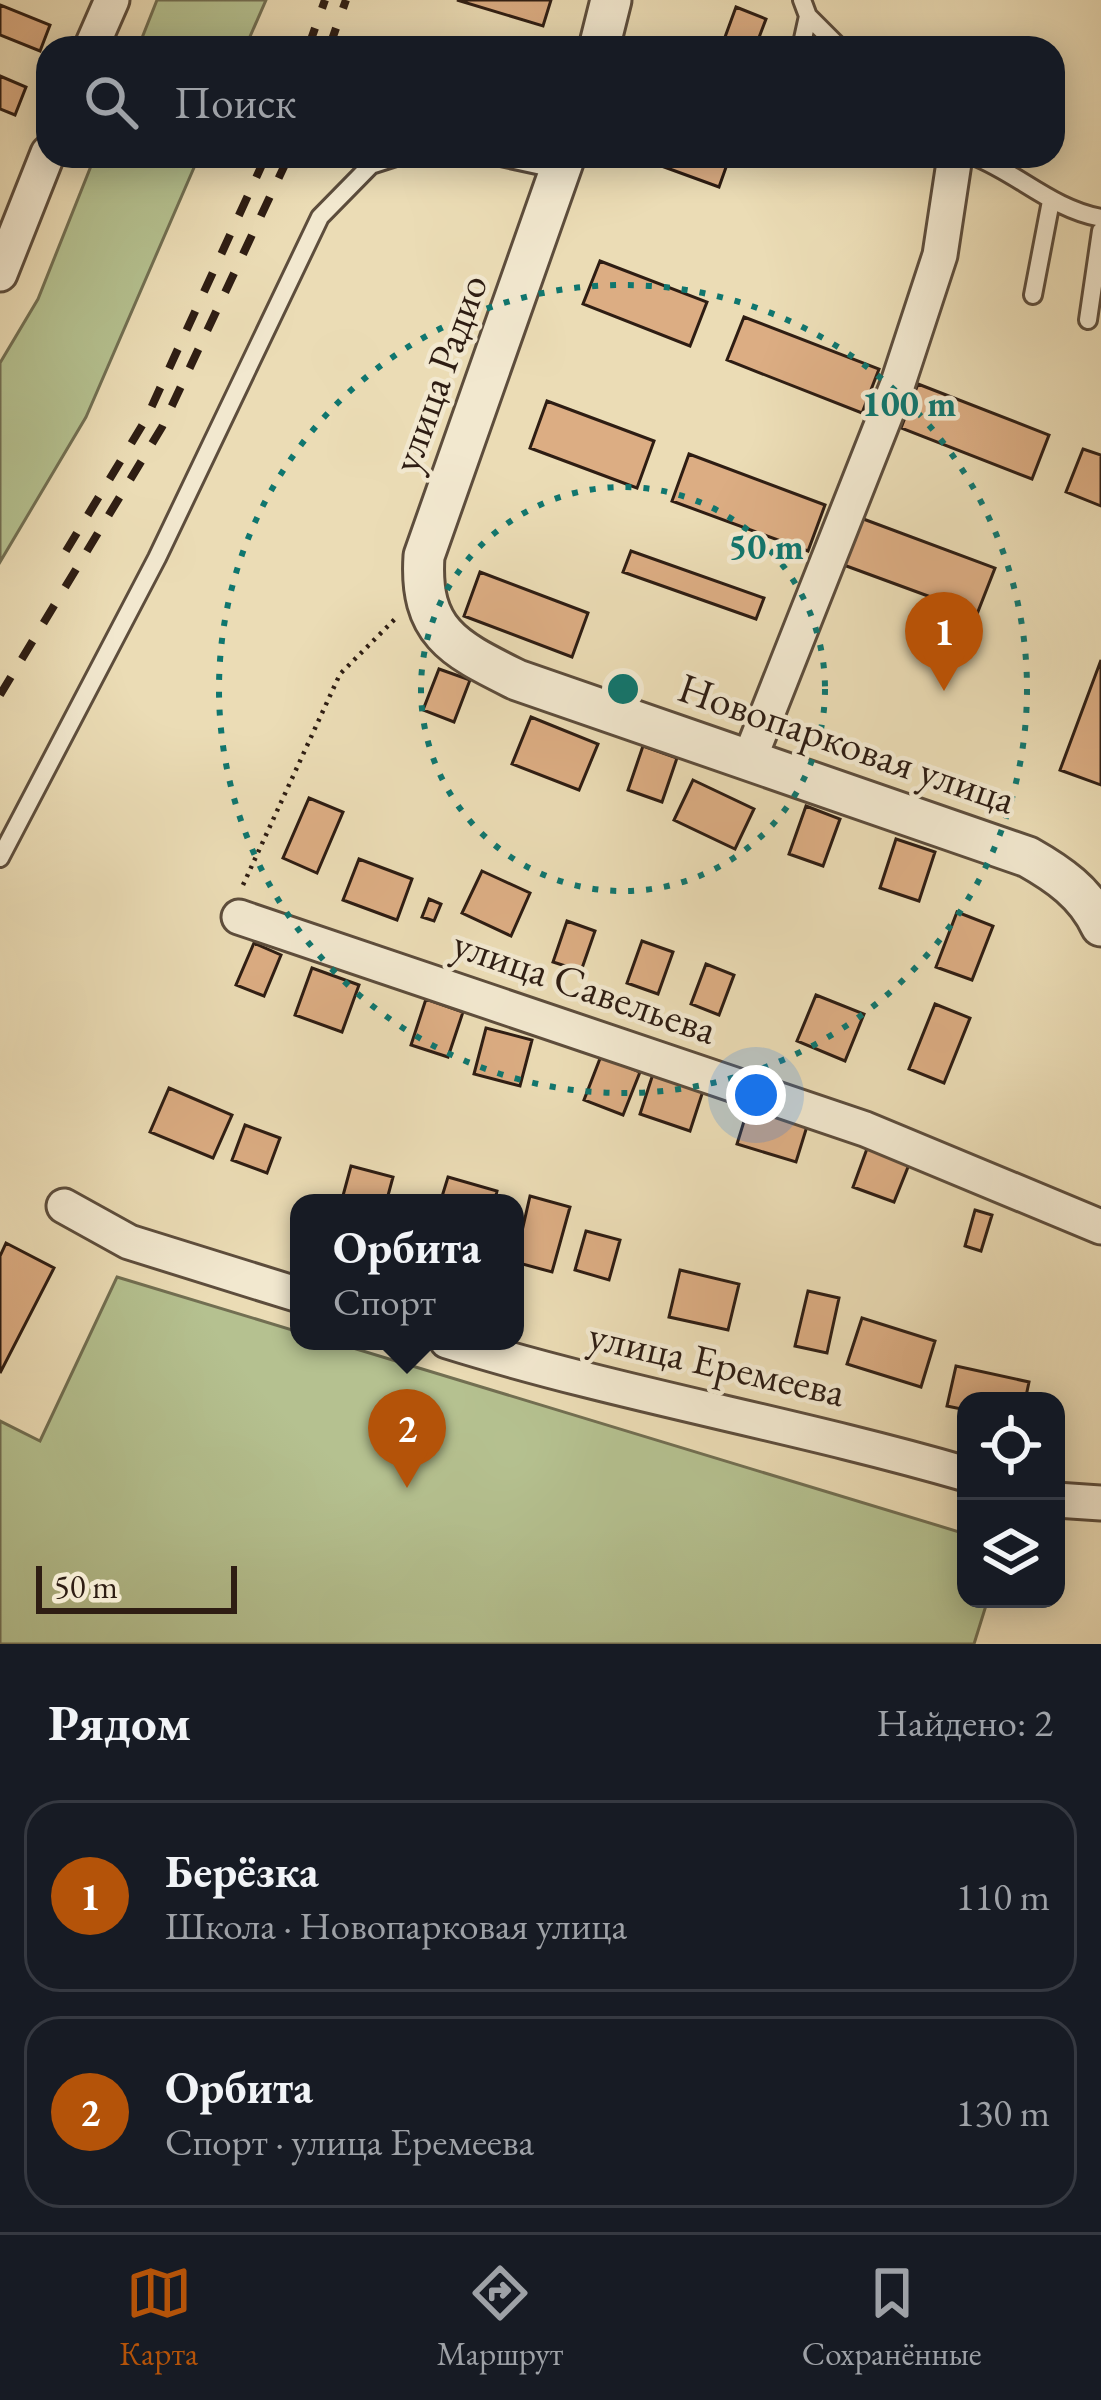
<!DOCTYPE html>
<html lang="ru">
<head>
<meta charset="utf-8">
<style>
  :root { --surface:#171b24; --page:#20242c; --text:#f1f3f6; --muted:#9ea1a6; --line:#363941; --accent:#b45309 }
  body { margin:0; font-family:"EB Garamond",serif; background:var(--page); color:var(--text) }
  .controls { position:absolute; right:36px; bottom:36px; display:grid; overflow:hidden; border-radius:24px; box-shadow:0 6px 30px #0003 }
  .controls button { width:108px; height:108px; display:grid; place-items:center; padding:0; border:0; border-bottom:3px solid var(--line); background:var(--surface); color:var(--text); font:60px sans-serif }
  .scale { position:absolute; left:36px; bottom:30px; width:201px; box-sizing:border-box; padding-left:12px; border:6px solid #2e1d13; border-top:0; font-size:33px; line-height:42px; white-space:nowrap; color:#2e1d13; -webkit-text-stroke:9px #f2e8cf; paint-order:stroke }
  .you { position:absolute; left:756px; top:1095px; width:42px; height:42px; margin:-30px; border:9px solid #fff; border-radius:50%; background:#1a73e8; box-shadow:0 0 0 18px #1a73e833 }
  .badge { display:grid; place-items:center; width:78px; height:78px; border-radius:50%; background:var(--accent); color:#fff; font-size:39px; font-weight:700 }
  .pin { position:absolute; translate:-50% -99px; filter:drop-shadow(0 3px 6px #0008) }
  .pin::after { content:''; position:absolute; top:63px; width:42px; height:36px; background:inherit; clip-path:polygon(0 0,100% 0,50% 100%) }
  .popup { position:absolute; left:290px; top:1194px; width:234px; height:156px; box-sizing:border-box; display:grid; place-content:center; border-radius:24px; background:var(--surface); filter:drop-shadow(0 3px 9px #0005); font-size:39px; white-space:nowrap; color:var(--muted) }
  .popup b { font-size:45px; color:var(--text) }
  .popup::after { content:''; position:absolute; left:50%; top:100%; margin-left:-24px; border:24px solid transparent; border-top-color:var(--surface) }
  .list { margin:0; padding:0; list-style:none }
  h2 { display:flex; justify-content:space-between; align-items:center; height:156px; margin:0; padding:0 48px; font-size:51px }
  h2 small { font-size:39px; font-weight:400; color:var(--muted) }
  .list li { display:grid; grid-template-columns:78px 1fr auto; gap:36px; align-items:center; box-sizing:border-box; height:192px; margin:0 24px 24px; padding:0 24px; border:3px solid var(--line); border-radius:36px }
  .list b { display:block; font-size:45px; white-space:nowrap }
  .list p { margin:0; font-size:39px; white-space:nowrap; color:var(--muted) }
  .list em { font-size:39px; font-style:normal; color:var(--muted) }
  .icon { flex:none; width:66px; height:66px; fill:none; stroke:currentColor; stroke-width:2; stroke-linecap:round; stroke-linejoin:round }
  .map { position:relative; flex:none; width:1101px; height:1644px; overflow:hidden }
  .search { position:absolute; background:var(--surface); box-shadow:0 6px 30px #0003; left:36px; right:36px; top:36px; height:132px; display:flex; align-items:center; gap:30px; box-sizing:border-box; padding:0 42px; border-radius:36px; color:var(--muted); font-size:45px }
  .sheet { height:588px; background:var(--surface) }
  nav { display:flex; justify-content:space-around; align-items:center; box-sizing:border-box; height:168px; border-top:3px solid var(--line); background:var(--surface); font-size:33px; color:var(--muted) }
  nav a { display:grid; justify-items:center; gap:6px }
  nav .on { color:var(--accent) }
  .map>svg:first-child { display:block }
  .green { fill:#b5c190; stroke:#726f52; stroke-width:3 }
  .building { fill:#dcad83; stroke:#2e1d13; stroke-width:3 }
  .lines { fill:none; stroke-linecap:round; stroke-linejoin:round }
  .service-casing { stroke:#5d4d3c; stroke-width:22 }
  .minor-casing { stroke:#5d4d3c; stroke-width:39 }
  .tertiary-casing { stroke:#5d4d3c; stroke-width:45 }
  .path { stroke:#2e1d13; stroke-width:4.5; stroke-dasharray:3 6; stroke-linecap:butt }
  .service { stroke:#f2e8cf; stroke-width:16 }
  .minor { stroke:#f2e8cf; stroke-width:33 }
  .tertiary { stroke:#f2e8cf; stroke-width:39 }
  .rail { stroke:#2e1d13; stroke-width:8; stroke-dasharray:21 21; stroke-linecap:butt }
  .ring { fill:none; stroke:#0f766e; stroke-width:6; stroke-dasharray:6 12 }
  .labels { text-anchor:middle; dominant-baseline:central; stroke-width:9; stroke-linejoin:round; paint-order:stroke }
  .street-label { font-size:42px; fill:#2e1d13; stroke:#f2e8cf }
  .centre { fill:#0f766e; stroke:#f2e8cf; stroke-width:6 }
  .ring-label { font-size:36px; text-anchor:middle; font-weight:bold; fill:#0f766e; stroke:#f2e8cf; stroke-width:9; stroke-linejoin:round; paint-order:stroke }
</style>
</head>
<body>
<div class="map">
<svg width="1101" height="1644" viewBox="0 0 1101 1644">
  <rect width="100%" height="100%" fill="#ebdcb5"/>
  <filter id="stains"><feTurbulence type="fractalNoise" baseFrequency=".00167" numOctaves="4"/><feColorMatrix values="0 0 0 0 .2 0 0 0 0 .09 0 0 0 0 .02 0 0 0 .5 -.17"/></filter>
  <radialGradient id="worn" r=".72"><stop offset=".6" stop-color="#630" stop-opacity="0"/><stop offset="1" stop-color="#630" stop-opacity=".3"/></radialGradient>
  <path class="green" d="M157,0H266L245,48H138Z
    M95,156H199L86,417L0,562V363L38,299Z
    M117,1277L299,1332V1341H330L966,1534V1599H988L974,1644H0V1421L40,1441Z"/>
  <path class="building" d="M457,0H551L543,26Z
    M0,5L50,25L40,51L0,35Z
    M736,7L766,19L755,48H721Z
    M0,76L26,87L15,115L0,109Z
    M634,156H730L719,187Z
    M600,261L707,302L690,346L583,304Z
    M744,317L879,369L862,413L727,360Z
    M918,384L1049,435L1032,479L901,428Z
    M547,401L654,441L637,488L530,448Z
    M1083,449L1101,455V506L1066,492Z
    M689,454L825,505L808,551L672,501Z
    M858,517L995,568L977,614L841,564Z
    M631,551L764,598L756,619L623,572Z
    M480,572L588,613L572,657L464,616Z
    M1101,660V785L1060,770Z
    M439,669L470,680L454,722L423,710Z
    M531,717L598,744L579,790L512,764Z
    M643,746L677,758L662,802L628,790Z
    M693,780L754,809L735,849L674,820Z
    M309,798L343,812L317,873L283,858Z
    M806,806L840,819L823,866L789,854Z
    M896,839L935,852L919,901L880,888Z
    M359,859L412,879L397,920L343,900Z
    M482,871L530,893L511,936L462,913Z
    M429,899L441,904L434,921L422,917Z
    M957,912L993,926L972,980L936,967Z
    M567,921L595,931L581,971L553,962Z
    M642,941L673,952L658,994L627,983Z
    M254,943L281,955L264,996L236,985Z
    M706,964L734,975L719,1015L691,1004Z
    M312,968L359,985L342,1032L295,1015Z
    M816,995L864,1014L845,1061L797,1041Z
    M426,999L463,1012L448,1057L411,1045Z
    M935,1004L970,1018L944,1083L909,1069Z
    M486,1028L532,1040L520,1086L474,1074Z
    M601,1056L640,1072L623,1115L584,1100Z
    M653,1074L703,1091L690,1131L640,1114Z
    M169,1088L232,1115L213,1158L150,1132Z
    M749,1105L808,1123L796,1162L737,1144Z
    M245,1125L280,1138L267,1173L232,1160Z
    M868,1146L910,1162L894,1202L853,1187Z
    M351,1166L393,1177L386,1203H341Z
    M448,1177L497,1191L494,1203H440Z
    M530,1196L570,1207L552,1272L515,1262Z
    M975,1210L992,1215L981,1251L965,1246Z
    M586,1231L620,1240L609,1280L575,1270Z
    M6,1243L54,1268L0,1373V1256Z
    M680,1270L739,1284L728,1330L669,1317Z
    M808,1291L839,1298L827,1353L795,1346Z
    M862,1318L935,1341L921,1387L847,1364Z
    M956,1366L1029,1382L1025,1401H966V1410L947,1406Z"/>
  <g class="lines">
    <g class="service-casing">
      <path id="service" d="M802,0L808,16L840,48
        M801,48L808,16
        M496,156L560,170
        M974,156C1019,174 1052,209 1101,218
        M1033,295L1051,201
        M1088,320L1101,231
        M0,858L157,558L320,217L371,165L399,156"/>
    </g>
    <g class="minor-casing">
      <path id="minor" d="M91,48L112,0
        M0,274L48,153
        M749,760L897,386L940,255L955,156
        M239,917L865,1129L1101,1227
        M64,1206L129,1242L299,1295
        M447,1341C617,1394 794,1424 966,1474
        M1056,1500L1101,1503"/>
    </g>
    <g class="tertiary-casing">
      <path id="tertiary" d="M599,48L611,0
        M565,156L424,556C419,633 455,649 517,680L1028,857C1058,874 1086,893 1101,926"/>
    </g>
    <path class="path" d="M243,885L340,674L397,617"/>
    <use href="#service" class="service"/>
    <use href="#minor" class="minor"/>
    <use href="#tertiary" class="tertiary"/>
    <path class="rail" d="M308,48L325,0
      M329,48L346,0
      M66,551L146,419L266,156
      M0,695L162,427L289,156"/>
  </g>
  <g class="ring">
    <circle cx="623" cy="689" r="202"/>
    <circle cx="623" cy="689" r="404"/>
  </g>
  <g class="labels">
    <g class="street-label">
      <text transform="translate(439 373) rotate(-70)">улица Радио</text>
      <text transform="translate(847 743) rotate(19)">Новопарковая улица</text>
      <text transform="translate(585 986) rotate(19)">улица Савельева</text>
      <text transform="translate(717 1363) rotate(13)">улица Еремеева</text>
    </g>
  </g>
  <circle cx="623" cy="689" r="18" class="centre"/>
  <g class="ring-label">
    <text x="909" y="416">100 m</text>
    <text x="766" y="559">50 m</text>
  </g>
  <rect width="100%" height="100%" filter="url(#stains)"/>
  <rect width="100%" height="100%" fill="url(#worn)"/>
</svg>
<div class="controls">
<button><svg class="icon" aria-label="locate" viewBox="0 0 24 24"><circle cx="12" cy="12" r="6"/><path d="M12 2v4M12 18v4M2 12h4M18 12h4"/></svg></button>
<button><svg class="icon" aria-label="layers" viewBox="0 0 24 24"><path d="M12 4l9 5-9 5-9-5zM3 14l9 5 9-5"/></svg></button>
</div>
<div class="scale">50 m</div>
<div class="you"></div>
<div class="pin badge" style="left:944px;top:691px">1</div>
<div class="pin badge" style="left:407px;top:1488px">2</div>
<div class="popup"><b>Орбита</b>Спорт</div>
<div class="search"><svg class="icon" aria-label="search" viewBox="0 0 24 24"><circle cx="10" cy="10" r="6"/><path d="M15 15l6 6"/></svg>Поиск</div>
</div>
<section class="sheet">
<h2>Рядом<small>Найдено: 2</small></h2>
<ul class="list">
<li><span class="badge">1</span><div><b>Берёзка</b><p>Школа · Новопарковая улица</p></div><em>110 m</em></li>
<li><span class="badge">2</span><div><b>Орбита</b><p>Спорт · улица Еремеева</p></div><em>130 m</em></li>
</ul>
</section>
<nav>
<a class="on"><svg class="icon" aria-label="map" viewBox="0 0 24 24"><path d="M3 6l6-2 6 2 6-2v14l-6 2-6-2-6 2zM9 4v14M15 6v14"/></svg>Карта</a>
<a><svg class="icon" aria-label="directions" viewBox="0 0 24 24"><path d="M12 3l9 9-9 9-9-9zM9 14v-3h6M13 9l2 2-2 2"/></svg>Маршрут</a>
<a><svg class="icon" aria-label="saved" viewBox="0 0 24 24"><path d="M7 4h10v16l-5-4-5 4z"/></svg>Сохранённые</a>
</nav>
</body>
</html>
